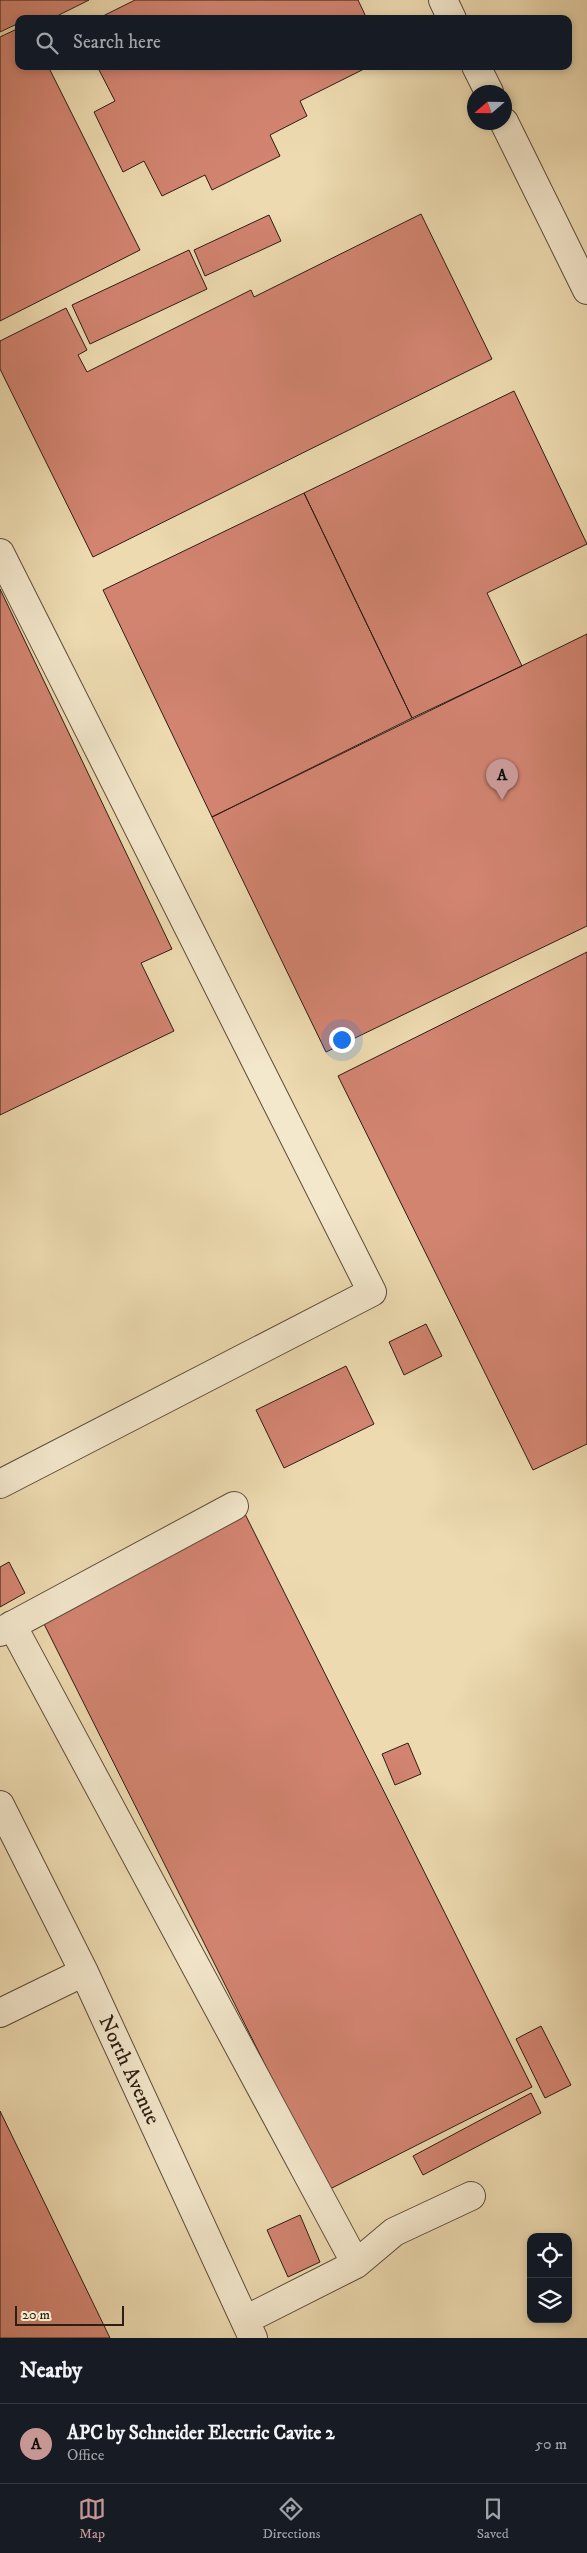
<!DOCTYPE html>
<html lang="en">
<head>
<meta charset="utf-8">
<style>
  :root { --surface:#171b24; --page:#242831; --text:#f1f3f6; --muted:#9ea1a6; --line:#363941; --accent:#c59692 }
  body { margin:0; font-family:"IM FELL DW Pica",serif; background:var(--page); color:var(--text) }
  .controls { position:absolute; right:15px; bottom:15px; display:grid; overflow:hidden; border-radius:10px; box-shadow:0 2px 8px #0003 }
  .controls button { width:45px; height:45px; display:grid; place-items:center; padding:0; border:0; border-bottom:1px solid var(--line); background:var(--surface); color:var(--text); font:25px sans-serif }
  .compass { position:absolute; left:467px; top:85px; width:45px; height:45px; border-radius:50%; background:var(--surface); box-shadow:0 2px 8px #0003; rotate:250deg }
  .scale { position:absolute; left:15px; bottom:12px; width:109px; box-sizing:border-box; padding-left:5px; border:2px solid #2e1d14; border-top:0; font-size:14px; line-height:18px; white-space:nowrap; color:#2e1d14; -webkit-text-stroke:4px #f3e7cc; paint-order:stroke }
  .you { position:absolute; left:341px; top:1039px; width:18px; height:18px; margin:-12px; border:4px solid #fff; border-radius:50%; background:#1a73e8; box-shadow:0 0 0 8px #1a73e833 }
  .badge { display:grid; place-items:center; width:32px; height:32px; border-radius:50%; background:var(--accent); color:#111; font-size:16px; font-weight:700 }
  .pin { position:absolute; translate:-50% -41px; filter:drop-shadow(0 1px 2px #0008) }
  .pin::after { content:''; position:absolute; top:26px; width:18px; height:15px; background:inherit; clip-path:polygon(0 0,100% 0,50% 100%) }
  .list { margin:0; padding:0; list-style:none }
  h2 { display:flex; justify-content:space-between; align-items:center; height:65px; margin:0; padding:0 20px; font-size:21px }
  h2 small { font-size:16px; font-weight:400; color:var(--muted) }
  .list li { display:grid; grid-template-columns:32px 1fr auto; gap:15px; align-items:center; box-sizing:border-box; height:80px; padding:0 20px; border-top:1px solid var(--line) }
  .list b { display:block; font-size:19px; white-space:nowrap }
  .list p { margin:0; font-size:16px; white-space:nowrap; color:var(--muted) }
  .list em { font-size:16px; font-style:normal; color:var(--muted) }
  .icon { flex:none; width:28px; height:28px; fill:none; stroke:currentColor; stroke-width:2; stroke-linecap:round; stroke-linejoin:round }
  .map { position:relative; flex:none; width:587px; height:2338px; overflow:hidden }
  .search { position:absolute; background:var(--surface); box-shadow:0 2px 8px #0003; left:15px; right:15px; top:15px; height:55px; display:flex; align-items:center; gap:12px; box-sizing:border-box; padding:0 18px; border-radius:10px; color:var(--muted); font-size:19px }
  .sheet { height:145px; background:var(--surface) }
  nav { display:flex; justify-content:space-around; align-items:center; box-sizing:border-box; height:70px; border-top:1px solid var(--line); background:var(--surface); font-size:14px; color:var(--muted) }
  nav a { display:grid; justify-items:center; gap:2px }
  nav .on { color:var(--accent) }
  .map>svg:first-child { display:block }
  .building { fill:#d28471; stroke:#2e1d14 }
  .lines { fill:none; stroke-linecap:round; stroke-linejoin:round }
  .minor-casing { stroke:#5e4c3b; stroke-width:30 }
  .minor { stroke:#f3e7cc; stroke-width:28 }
  .labels { text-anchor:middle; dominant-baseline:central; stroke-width:5; stroke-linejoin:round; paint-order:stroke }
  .street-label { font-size:21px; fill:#2e1d14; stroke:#f3e7cc }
</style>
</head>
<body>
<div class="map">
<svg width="587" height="2338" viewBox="0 0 587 2338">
  <rect width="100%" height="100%" fill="#eddab0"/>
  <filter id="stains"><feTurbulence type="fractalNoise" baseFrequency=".004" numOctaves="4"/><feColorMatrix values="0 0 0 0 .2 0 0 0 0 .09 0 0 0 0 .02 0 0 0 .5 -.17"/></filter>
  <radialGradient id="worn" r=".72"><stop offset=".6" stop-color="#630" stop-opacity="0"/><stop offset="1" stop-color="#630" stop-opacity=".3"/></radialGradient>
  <path class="building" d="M0,0H89L51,19H19V23L0,32Z
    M135,0H358L367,19H97Z
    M19,28V66H48L140,250L0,321V37Z
    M97,66H370L300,101L307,116L270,135L280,156L212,190L205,175L162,196L144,161L123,172L94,112L115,101Z
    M421,214L492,359L93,557L0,369V341L66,308L87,350L78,355L87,372L251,290L254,297Z
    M269,215L281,241L205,276L194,250Z
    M189,250L207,289L90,344L72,305Z
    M514,391L587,544L487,593L522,666L412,718L304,493Z
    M304,493L412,718L212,817L103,590Z
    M0,589L172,949L141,963L174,1031L0,1115Z
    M587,634V926L326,1052L212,817Z
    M587,952V1444L533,1470L338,1076Z
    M426,1324L442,1356L404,1375L389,1342Z
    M346,1366L374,1424L284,1468L256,1410Z
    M245,1514L532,2087L328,2190L40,1616Z
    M9,1562L25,1593L0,1607V1567Z
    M408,1743L421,1774L395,1785L382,1754Z
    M541,2026L571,2085L545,2098L516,2039Z
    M531,2093L541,2113L423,2175L413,2156Z
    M0,2111L110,2338H0Z
    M300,2215L320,2262L288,2277L267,2230Z"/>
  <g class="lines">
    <g class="minor-casing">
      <path id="minor" d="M443,0L452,19
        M476,66L489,92
        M504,122L587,290
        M0,553L372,1292L0,1484
        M12,1625L356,2264
        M0,1632L234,1506
        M0,1805L84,1972L253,2338
        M0,2013L84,1972
        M245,2320L356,2264L394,2232L471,2196"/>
    </g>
    <use href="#minor" class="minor"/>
  </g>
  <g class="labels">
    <g class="street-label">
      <text transform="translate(129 2070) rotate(65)">North Avenue</text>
    </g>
  </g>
  <rect width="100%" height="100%" filter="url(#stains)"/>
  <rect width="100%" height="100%" fill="url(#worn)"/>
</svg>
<div class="controls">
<button><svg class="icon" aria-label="locate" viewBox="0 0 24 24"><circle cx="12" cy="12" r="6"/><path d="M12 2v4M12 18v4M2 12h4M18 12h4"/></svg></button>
<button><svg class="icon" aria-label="layers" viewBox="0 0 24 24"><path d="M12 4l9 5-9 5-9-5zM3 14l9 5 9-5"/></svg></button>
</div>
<svg class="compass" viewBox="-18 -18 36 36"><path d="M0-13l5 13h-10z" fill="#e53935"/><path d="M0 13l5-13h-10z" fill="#9ea1a6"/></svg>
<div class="scale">20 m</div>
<div class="you"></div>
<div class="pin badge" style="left:502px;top:800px">A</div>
<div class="search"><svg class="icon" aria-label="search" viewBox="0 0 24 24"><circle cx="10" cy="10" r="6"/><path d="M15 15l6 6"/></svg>Search here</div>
</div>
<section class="sheet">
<h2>Nearby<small></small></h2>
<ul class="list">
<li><span class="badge">A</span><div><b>APC by Schneider Electric Cavite 2</b><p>Office</p></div><em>50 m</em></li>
</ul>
</section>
<nav>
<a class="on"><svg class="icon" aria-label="map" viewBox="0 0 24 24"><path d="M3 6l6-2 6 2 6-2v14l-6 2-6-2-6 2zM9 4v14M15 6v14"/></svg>Map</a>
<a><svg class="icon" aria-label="directions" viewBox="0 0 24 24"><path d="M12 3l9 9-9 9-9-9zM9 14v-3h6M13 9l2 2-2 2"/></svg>Directions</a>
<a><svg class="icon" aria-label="saved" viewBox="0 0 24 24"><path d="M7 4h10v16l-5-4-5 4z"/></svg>Saved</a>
</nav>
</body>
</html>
